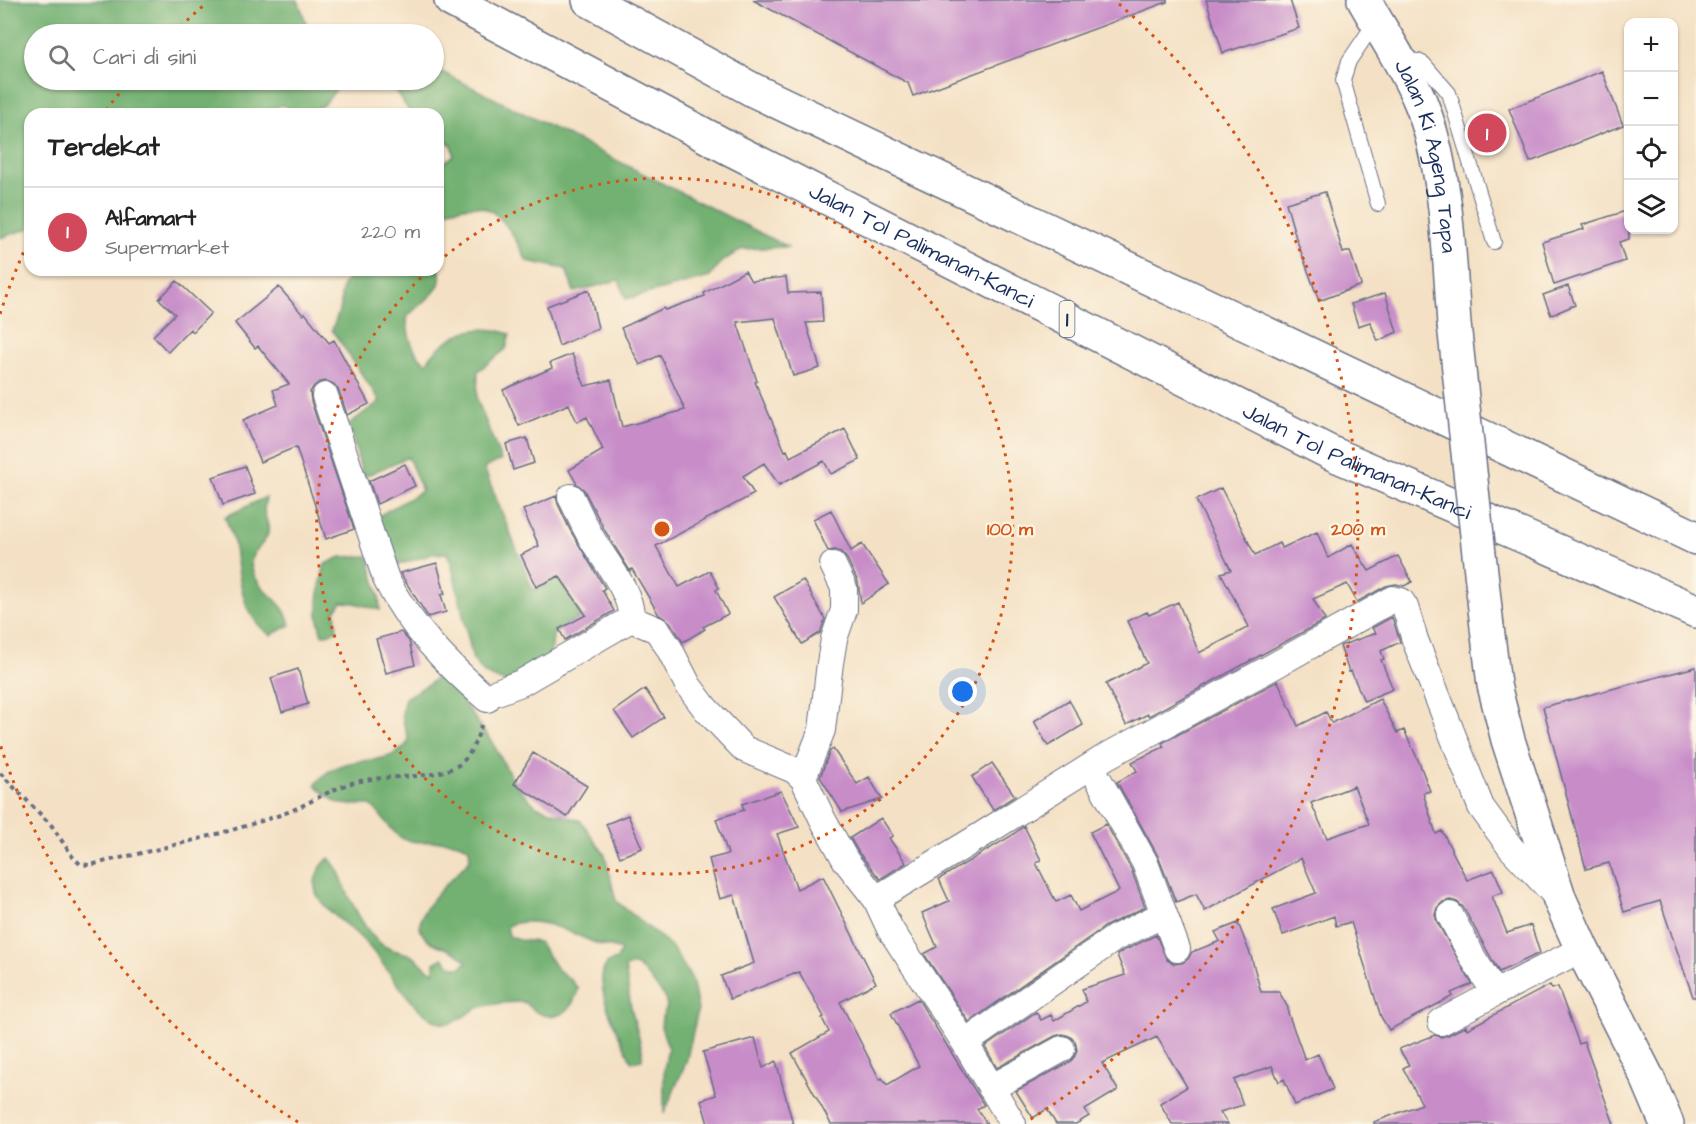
<!DOCTYPE html>
<html lang="id">
<head>
<meta charset="utf-8">
<style>
  :root { --surface:#fff; --page:#f2f2f2; --text:#222; --muted:#767676; --line:#e0e0e0; --accent:#d1495b }
  body { margin:0; font-family:"Architects Daughter",sans-serif; background:var(--page); color:var(--text) }
  .controls { position:absolute; right:18px; top:18px; display:grid; overflow:hidden; border-radius:12px; box-shadow:0 2px 4px #0004 }
  .controls button { width:54px; height:54px; display:grid; place-items:center; padding:0; border:0; border-bottom:2px solid var(--line); background:var(--surface); color:var(--text); font:30px sans-serif }
  .you { position:absolute; left:963px; top:692px; width:21px; height:21px; margin:-15px; border:4px solid #fff; border-radius:50%; background:#1a73e8; box-shadow:0 0 0 9px #1a73e833 }
  .badge { display:grid; place-items:center; width:39px; height:39px; border-radius:50%; background:var(--accent); color:#fff; font-size:20px; font-weight:700 }
  .pin { position:absolute; translate:-50% -50%; border:3px solid #fff; box-shadow:0 2px 6px #0006 }
  .list { margin:0; padding:0; list-style:none }
  h2 { display:flex; justify-content:space-between; align-items:center; height:78px; margin:0; padding:0 24px; font-size:26px }
  h2 small { font-size:20px; font-weight:400; color:var(--muted) }
  .list li { display:grid; grid-template-columns:39px 1fr auto; gap:18px; align-items:center; box-sizing:border-box; height:90px; padding:0 24px; border-top:2px solid var(--line) }
  .list b { display:block; font-size:22px; white-space:nowrap }
  .list p { margin:0; font-size:20px; white-space:nowrap; color:var(--muted) }
  .list em { font-size:20px; font-style:normal; color:var(--muted) }
  .icon { flex:none; width:33px; height:33px; fill:none; stroke:currentColor; stroke-width:2; stroke-linecap:round; stroke-linejoin:round }
  .map { position:relative; flex:none; width:1696px; height:1124px; overflow:hidden }
  .search { position:absolute; background:var(--surface); box-shadow:0 2px 4px #0004; left:24px; top:24px; width:420px; height:66px; display:flex; align-items:center; gap:15px; box-sizing:border-box; padding:0 21px; border-radius:33px; color:var(--muted); font-size:22px }
  .panel { position:absolute; background:var(--surface); box-shadow:0 2px 4px #0004; left:24px; top:108px; width:420px; height:168px; border-radius:18px }
  .map>svg:first-child { display:block }
  .forest { fill:#73b172; stroke:#477068; stroke-width:1.5 }
  .building { fill:#c88dc9; fill-rule:evenodd }
  .lines { fill:none; stroke-linecap:round; stroke-linejoin:round }
  .lane-casing { stroke:#676d82; stroke-width:16 }
  .street-casing { stroke:#676d82; stroke-width:28 }
  .secondary-casing { stroke:#676d82; stroke-width:36 }
  .highway-casing { stroke:#676d82; stroke-width:36 }
  .path { stroke:#676d82; stroke-width:4; stroke-dasharray:4.5 4.5; stroke-linecap:butt }
  .lane { stroke:#fff; stroke-width:14 }
  .street { stroke:#fff; stroke-width:26 }
  .secondary { stroke:#fff; stroke-width:33 }
  .highway { stroke:#fff; stroke-width:33 }
  .secondary-bridge-casing { stroke:#676d82; stroke-width:36; stroke-linecap:butt }
  .secondary-bridge { stroke:#fff; stroke-width:33 }
  .ring { fill:none; stroke:#d45514; stroke-width:3; stroke-dasharray:3 6 }
  .labels { text-anchor:middle; dominant-baseline:central; stroke-width:4.5; stroke-linejoin:round; paint-order:stroke }
  .shield { fill:#fcf5e5; stroke:#5e6a86; stroke-width:1.5 }
  .shield-label { font-size:21px; font-weight:bold; fill:#1b2f5e }
  .street-label { font-size:22px; fill:#1b2f5e; stroke:#fcf5e5 }
  .centre { fill:#d45514; stroke:#fcf5e5; stroke-width:3 }
  .ring-label { font-size:18px; text-anchor:middle; font-weight:bold; fill:#d45514; stroke:#fcf5e5; stroke-width:4.5; stroke-linejoin:round; paint-order:stroke }
</style>
</head>
<body>
<div class="map">
<svg width="1696" height="1124" viewBox="0 0 1696 1124">
  <rect width="100%" height="100%" fill="#fcf5e5"/>
  <filter id="ink" filterUnits="userSpaceOnUse"><feTurbulence type="fractalNoise" baseFrequency=".0167" numOctaves="2"/><feDisplacementMap in="SourceGraphic" scale="12" xChannelSelector="R" yChannelSelector="G"/><feConvolveMatrix kernelMatrix="1 2 1 2 8 2 1 2 1" color-interpolation-filters="sRGB"/></filter>
  <filter id="wash" filterUnits="userSpaceOnUse"><feTurbulence type="fractalNoise" baseFrequency=".008" numOctaves="4" result="noise"/><feDisplacementMap in="SourceGraphic" scale="24" xChannelSelector="R" yChannelSelector="G"/><feGaussianBlur stdDeviation="1.35" result="paint"/><feColorMatrix in="noise" values="0 0 0 0 0 0 0 0 0 0 0 0 0 0 0 0 0 1.4 0 .05"/><feComposite in="paint" operator="in"/></filter>
  <g filter="url(#wash)">
    <rect width="100%" height="100%" fill="#f4e1c5"/>
    <path class="forest" d="M0,0H298L310,34H34V80H341C334,94 319,116 301,111C294,110 288,107 282,105L257,114H30V228L0,238Z
      M434,68L788,247L742,249L721,262L710,277L626,299L619,280L574,292L566,269L527,261C516,242 505,213 481,207C468,204 451,210 438,213V161H446L454,155L452,145L438,137V114H411L389,80H434Z
      M438,265C449,292 421,300 407,317C407,334 412,353 426,363C447,333 476,322 510,334L506,349L478,371L477,399L501,460L484,468L533,590L559,578L581,616L553,634L552,647L547,662L506,683L485,674L473,660L452,566L447,553L432,554L385,569L373,519L422,491L408,457L363,477L349,424L380,401L332,330L341,306V296L343,285L349,277L362,270H438Z
      M266,497C266,501 264,506 264,511C265,518 270,525 268,533C265,547 247,551 252,569C258,593 286,600 290,625L271,635C240,617 240,575 234,543C232,534 228,525 225,517Z
      M368,556L379,596L380,610L355,603L342,602L335,611L337,631L322,635C314,610 319,589 325,564L341,557Z
      M442,673L492,742L515,784L536,806L581,821L605,855L616,901L671,946L692,979L698,1010L686,1062L664,1114V1069L668,1047L661,1027L662,1017L667,1007L665,997L644,972L635,965L625,967L631,1008L642,1049V1060L632,1062C623,1043 588,981 608,963C611,961 614,961 617,960L621,950C613,947 605,946 598,944C570,933 537,913 507,926L509,936L519,940L539,942L556,968L572,981L578,989C570,1021 545,1024 524,1002C509,1002 493,1003 478,1008C466,1013 455,1026 441,1023C414,1017 384,960 363,940C351,927 325,911 317,895C311,881 319,867 329,858C341,871 343,884 350,899C359,916 371,942 390,949C397,952 405,952 412,956C421,961 425,969 434,972V963L443,958L450,965L459,968L467,962C457,950 443,949 430,941C396,920 458,877 470,859L469,848C446,833 417,849 400,837C389,829 381,814 371,805C337,804 342,809 315,785C343,746 387,774 409,741C404,723 399,718 405,698L429,684Z"/>
    <g id="blocks">
      <path class="building" d="M753,0H1167V2L913,96L908,83Z
        M1206,0H1290L1299,28L1223,53Z
        M1602,71L1623,125L1530,162L1509,109Z
        M1325,192L1343,253L1350,251L1361,285L1319,301L1296,238L1286,203Z
        M1629,210V239L1619,242L1625,261L1554,285L1542,242L1584,229L1582,225Z
        M745,271L751,281L786,277L788,293L821,292L823,322L806,323L820,368L793,376L775,318L737,322L757,381L755,382L785,451L787,450L790,457L845,429L860,460L831,474L824,461L779,485L764,463L743,476L754,494L656,546L679,587L710,571L719,588L716,590L728,614L703,627L705,629L683,642L670,622L659,615L632,569L630,571L605,531L584,490L577,484L569,470L603,450L587,417L577,422L569,404L519,426L503,390L552,368L550,363L572,354L585,386L611,380L622,427L685,410L660,355L640,365L621,328L664,308L665,310L705,296L704,293Z
        M177,281L211,313L193,332L190,329L168,352L153,336L175,314L159,299Z
        M1568,286L1575,305L1551,315L1543,295Z
        M279,287L303,315L305,313L329,343L334,340L369,404L347,415L339,391L334,384L327,381L320,382L314,386L310,392L311,401L354,529L326,539L296,447L260,462L243,420L278,405L273,390L289,384L258,346L255,348L235,323Z
        M589,290L598,328L559,346L547,306Z
        M1385,293L1397,332L1378,341L1370,322L1358,326L1351,304Z
        M527,438L534,463L513,470L506,444Z
        M405,464L415,486L377,504L369,481Z
        M245,466L255,494L223,505L213,477Z
        M1221,488L1255,555L1279,543L1282,548L1317,532L1328,558L1352,544L1369,571L1398,556L1412,582L1404,586L1396,584L1386,586L1357,602L1347,584L1313,599L1325,620L1149,716L1148,714L1126,725L1106,684L1147,663L1127,621L1147,612L1149,615L1178,602L1199,653L1249,627L1221,573L1231,570L1196,500Z
        M556,496L558,504L570,530L605,588L602,590L614,611L565,640L559,629L586,615L559,576L536,587L521,555L539,546L523,510Z
        M831,510L851,551L862,544L889,584L861,603L858,582L847,559L841,552L835,550L828,551L813,519Z
        M437,563L445,594L441,595L446,612L428,617L400,573Z
        M803,580L825,619L820,633L802,644L774,597Z
        M1392,617L1400,642L1381,651L1384,659L1381,660L1393,689L1364,701L1351,671L1349,672L1340,646L1376,633L1372,628Z
        M401,632L409,641L415,665L386,673L376,639Z
        M1696,667V997H1693L1660,901L1624,912L1609,863L1586,869L1543,707Z
        M298,669L308,704L282,712L271,678Z
        M1278,681L1298,726L1326,712L1332,723L1380,699L1397,733L1404,730L1419,762L1430,791L1423,793L1436,834L1442,831L1467,880L1494,870L1503,892L1492,896L1507,933L1531,925L1540,953L1499,972L1463,907L1457,902L1450,900L1443,902L1437,908L1435,915L1437,922L1472,984L1451,993L1453,996L1389,1030L1381,1017L1351,922L1336,926L1334,916L1283,935L1273,909L1316,893L1301,858L1205,911L1196,894L1176,902L1158,856L1117,782L1137,771L1132,762L1164,747L1162,743ZM1354,786L1369,824L1327,838L1311,803Z
        M645,689L664,717L633,738L614,711Z
        M1069,700L1083,725L1048,746L1034,721Z
        M833,749L857,784L869,777L882,799L842,812L820,777L830,751Z
        M533,753L587,786L567,817L514,784Z
        M992,763L1015,796L993,810L972,777Z
        M781,791L799,827L777,834L797,889L823,876L876,983L840,1002L880,1080L882,1078L887,1085L919,1066L891,1013L918,999L984,1105L977,1109L987,1124H831L792,1053L829,1032L822,1018L824,1017L799,972L730,999L721,976L754,963L734,895L720,899L709,859L728,854L716,819L744,810L742,804Z
        M628,815L642,848L620,857L606,824Z
        M881,818L893,836L889,838L906,863L880,879L859,853L850,838Z
        M1106,824L1131,869L1145,907L1106,926L969,1022L924,954L937,947L922,913L949,901L939,879L1011,836L1024,826L1041,860L1036,863L1056,902L1071,895L1079,911L1119,891L1090,832Z
        M1238,923L1251,956L1261,992H1279L1288,1008V1013L1305,1060L1318,1054L1333,1089L1295,1105L1284,1079L1279,1082L1272,1066L1234,1080L1243,1105L1220,1112L1228,1124H1172L1160,1103L1187,1087L1157,1037L1102,1063L1118,1090L1085,1110L1089,1116L1076,1124H1056L1047,1109L1033,1118L1016,1091L1070,1062L1075,1056L1077,1050L1075,1041L1069,1036L1063,1034L1055,1036L997,1068L985,1047L1036,1012L1041,1020L1051,1015L1054,1021L1086,1002L1082,989L1125,975L1117,955L1123,951L1156,935L1167,960L1174,964L1182,963L1188,959L1192,952L1220,941L1215,932Z
        M1550,985L1552,989L1558,987L1579,1044L1584,1042L1614,1124H1374V1122L1422,1104L1403,1068L1409,1065L1399,1049L1435,1035L1441,1037L1448,1035L1466,1026L1467,1029Z
        M755,1038L763,1068L776,1061L793,1124H708L701,1100L716,1095L703,1052Z"/>
    </g>
  </g>
  <g filter="url(#ink)">
    <use href="#blocks" fill-opacity="0" stroke="#676d82" stroke-width="1.5"/>
    <g class="lines">
      <g class="lane-casing">
        <path id="lane" d="M1376,21L1349,61L1343,80L1378,204
          M1401,60L1418,61L1424,64L1449,93L1494,242"/>
      </g>
      <g class="street-casing">
        <path id="street" d="M325,396L386,579C409,626 448,665 487,699
          M571,497C578,511 584,526 592,539C605,561 633,594 631,619
          M497,692L521,683L631,619L657,630L669,648L688,685L705,708L744,749L794,770L803,778L823,820L846,861L876,899
          M1091,766L1145,863L1177,949
          M803,778L822,730L830,663L834,639L844,610V588L833,565
          M1450,915L1473,958L1495,993
          M1441,1022L1495,993L1582,949
          M965,1043L1115,938L1164,914
          M991,1088L1062,1049
          M1013,1124L965,1043L890,929L876,899L980,836L1107,756L1272,667L1393,599L1401,601L1405,607L1415,640L1481,807L1511,848L1558,898"/>
      </g>
      <g class="secondary-casing">
        <g id="secondary">
          <path id="s1" d="M1364,0C1383,34 1405,65 1420,101C1447,167 1449,253 1454,324"/>
          <path d="M1487,627L1494,685L1508,740L1560,900L1582,949L1647,1077L1667,1124"/>
        </g>
      </g>
      <g class="highway-casing">
        <g id="highway">
          <path id="s2" d="M451,0L729,148L1331,453L1696,611"/>
          <path d="M589,0L753,90L1696,538"/>
        </g>
      </g>
      <path class="path" d="M0,773L52,826L72,856L80,864L90,865C154,850 218,836 280,815C307,806 328,789 356,782C387,774 424,781 455,767C470,760 478,737 482,722"/>
      <use href="#lane" class="lane"/>
      <use href="#street" class="street"/>
      <use href="#secondary" class="secondary"/>
      <use href="#highway" class="highway"/>
      <g class="secondary-bridge-casing">
        <path id="secondary-bridge" d="M1454,324L1487,627"/>
      </g>
      <use href="#secondary-bridge" class="secondary-bridge"/>
    </g>
  </g>
  <g class="ring">
    <path d="M438 262A348 348 0 1 1 429 270"/>
    <path d="M298 1122A696 696 0 0 1 0 744M0 314A696 696 0 0 1 29 240M106 110A696 696 0 0 1 129 82M174 33A696 696 0 0 1 205 4M1119 4A696 696 0 0 1 1026 1122"/>
  </g>
  <g class="labels">
    <rect class="shield" x="1059.5" y="301" width="15" height="36" rx="4.5"/>
    <g class="shield-label">
      <text x="1067" y="319">1</text>
    </g>
    <g class="street-label">
      <text stroke="none"><textPath href="#s1" startOffset="171">Jalan Ki Ageng Tapa</textPath></text>
      <text stroke="none"><textPath href="#s2" startOffset="531">Jalan Tol Palimanan–Kanci</textPath></text>
      <text stroke="none"><textPath href="#s2" startOffset="1017">Jalan Tol Palimanan–Kanci</textPath></text>
    </g>
  </g>
  <circle cx="662" cy="529" r="9" class="centre"/>
  <g class="ring-label">
    <text x="1010" y="535">100 m</text>
    <text x="1358" y="535">200 m</text>
  </g>
</svg>
<div class="controls">
<button>+</button>
<button>−</button>
<button><svg class="icon" aria-label="locate" viewBox="0 0 24 24"><circle cx="12" cy="12" r="6"/><path d="M12 2v4M12 18v4M2 12h4M18 12h4"/></svg></button>
<button><svg class="icon" aria-label="layers" viewBox="0 0 24 24"><path d="M12 4l9 5-9 5-9-5zM3 14l9 5 9-5"/></svg></button>
</div>
<div class="you"></div>
<div class="pin badge" style="left:1487px;top:133px">1</div>
<div class="search"><svg class="icon" aria-label="search" viewBox="0 0 24 24"><circle cx="10" cy="10" r="6"/><path d="M15 15l6 6"/></svg>Cari di sini</div>
<section class="panel">
<h2>Terdekat<small></small></h2>
<ul class="list">
<li><span class="badge">1</span><div><b>Alfamart</b><p>Supermarket</p></div><em>220 m</em></li>
</ul>
</section>
</div>
</body>
</html>
